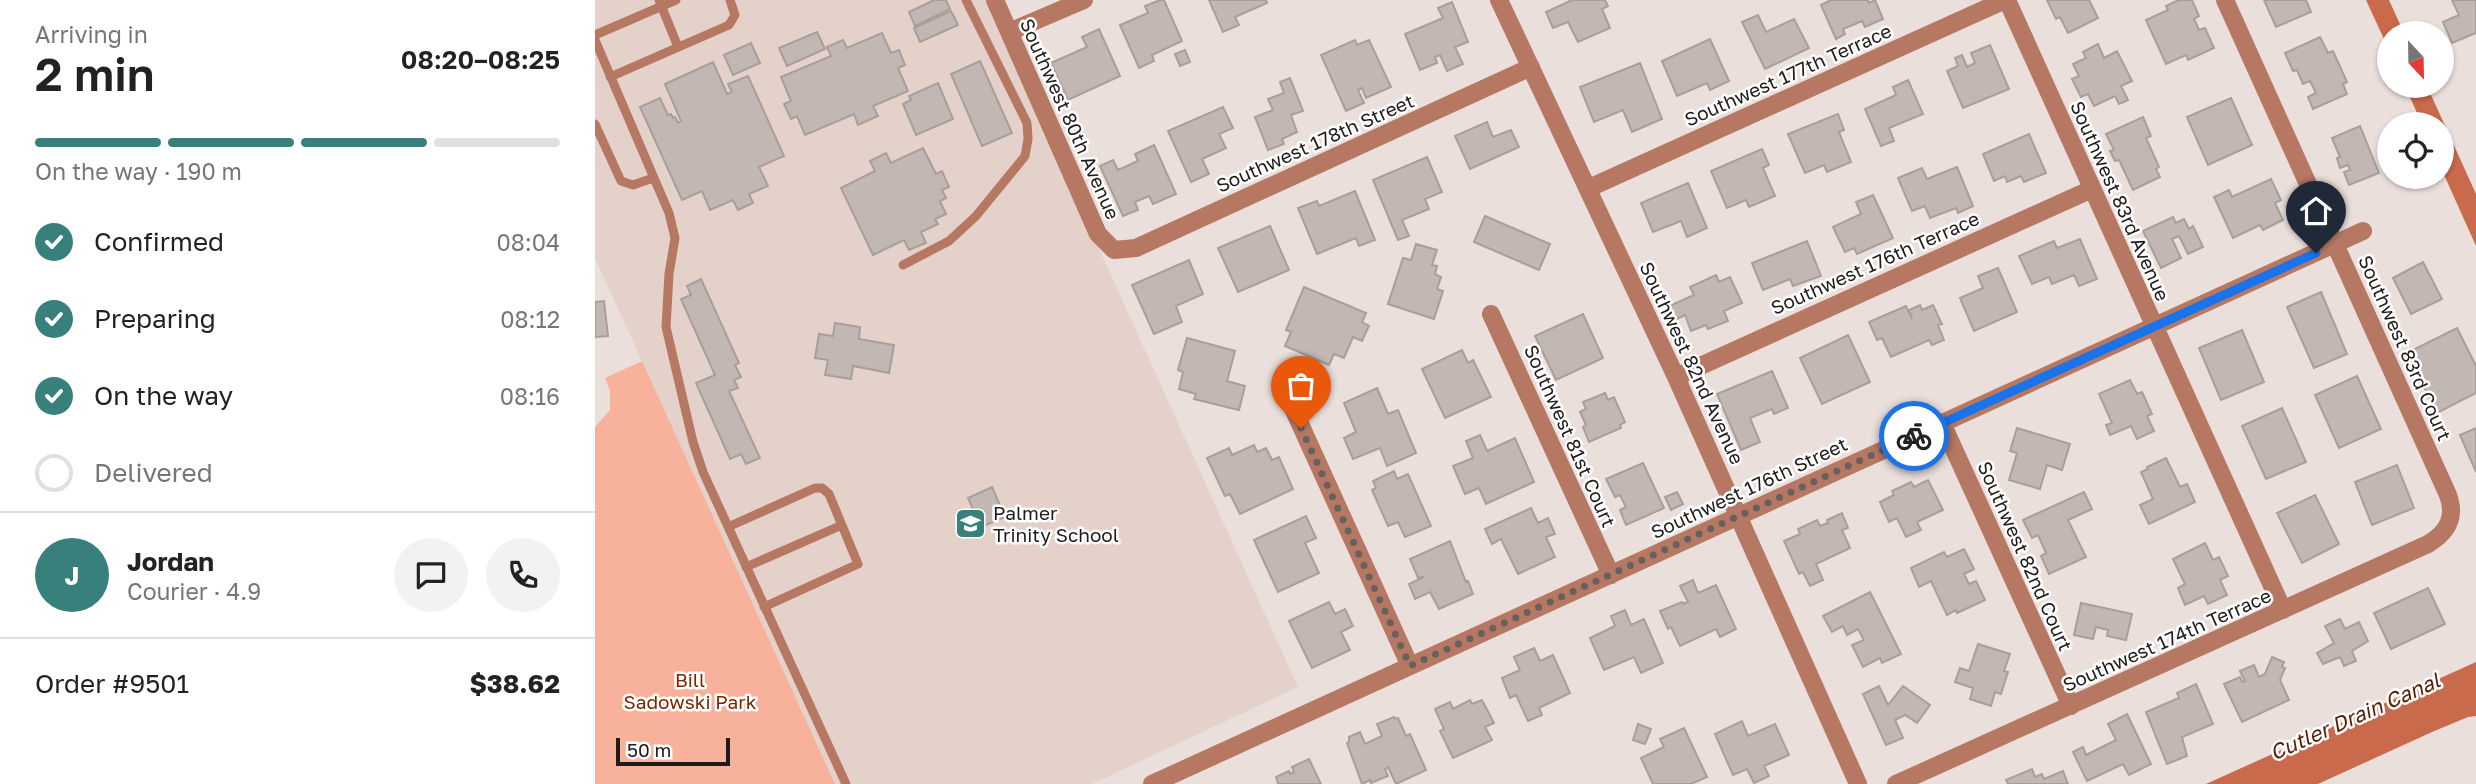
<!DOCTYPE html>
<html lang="en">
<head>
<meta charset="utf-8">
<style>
  :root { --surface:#fff; --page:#f2f2f2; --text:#222; --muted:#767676; --line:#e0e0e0; --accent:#38807b }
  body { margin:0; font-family:"Golos Text",sans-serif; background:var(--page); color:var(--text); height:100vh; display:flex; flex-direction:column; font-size:26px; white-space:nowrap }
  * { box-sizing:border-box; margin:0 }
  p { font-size:23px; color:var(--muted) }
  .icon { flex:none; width:38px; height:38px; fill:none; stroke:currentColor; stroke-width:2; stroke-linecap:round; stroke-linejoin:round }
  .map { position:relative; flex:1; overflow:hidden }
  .drawer { display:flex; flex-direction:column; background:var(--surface); width:595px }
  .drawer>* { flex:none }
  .needle { width:46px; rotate:158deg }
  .tools { position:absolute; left:1782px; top:21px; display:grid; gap:14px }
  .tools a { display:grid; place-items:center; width:77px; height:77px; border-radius:50%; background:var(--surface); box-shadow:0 2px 5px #0004; font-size:35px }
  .scale { position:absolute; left:21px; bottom:18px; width:114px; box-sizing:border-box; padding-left:7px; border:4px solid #1f1b1a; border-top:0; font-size:19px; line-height:24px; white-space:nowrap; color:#1f1b1a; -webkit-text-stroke:5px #fff; paint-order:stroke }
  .pin { position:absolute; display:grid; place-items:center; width:60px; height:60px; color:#fff; margin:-72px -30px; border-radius:50% 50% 50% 0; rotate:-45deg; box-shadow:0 0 7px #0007 }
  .pin .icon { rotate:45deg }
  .courier { position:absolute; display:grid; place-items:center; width:70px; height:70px; margin:-35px; border:5px solid #1a73e8; border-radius:50%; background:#fff; color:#222; box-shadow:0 2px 9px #0007 }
  .summary em { font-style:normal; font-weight:600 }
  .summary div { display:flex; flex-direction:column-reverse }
  .summary { display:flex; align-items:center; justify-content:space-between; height:119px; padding:0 35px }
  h1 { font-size:46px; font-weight:600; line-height:52px }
  .bar { display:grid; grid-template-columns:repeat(4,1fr); gap:10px 7px; align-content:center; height:84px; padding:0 35px }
  .bar i { height:9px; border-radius:5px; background:var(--line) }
  .bar .active { background:var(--accent) }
  .bar p { grid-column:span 4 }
  .line { display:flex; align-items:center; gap:18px; padding:0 35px; border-top:2px solid var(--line) }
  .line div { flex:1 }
  .round { display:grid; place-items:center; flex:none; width:74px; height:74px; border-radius:37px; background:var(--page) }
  ol { padding:0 35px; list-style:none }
  li { display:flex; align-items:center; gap:21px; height:77px }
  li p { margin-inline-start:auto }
  li .icon { padding:7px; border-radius:50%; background:var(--accent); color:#fff; stroke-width:4 }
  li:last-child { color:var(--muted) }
  li i { width:38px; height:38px; border:4px solid var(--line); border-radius:50% }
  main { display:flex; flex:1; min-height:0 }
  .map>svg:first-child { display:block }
</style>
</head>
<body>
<main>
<section class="drawer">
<div class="summary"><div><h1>2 min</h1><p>Arriving in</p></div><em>08:20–08:25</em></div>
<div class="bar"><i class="active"></i><i class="active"></i><i class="active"></i><i></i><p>On the way · 190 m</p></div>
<ol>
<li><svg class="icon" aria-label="check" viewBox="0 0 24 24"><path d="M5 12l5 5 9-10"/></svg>Confirmed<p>08:04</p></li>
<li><svg class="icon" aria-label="check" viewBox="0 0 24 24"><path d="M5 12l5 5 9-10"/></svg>Preparing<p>08:12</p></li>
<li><svg class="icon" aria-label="check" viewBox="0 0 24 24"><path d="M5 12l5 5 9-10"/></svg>On the way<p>08:16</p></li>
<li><i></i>Delivered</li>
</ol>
<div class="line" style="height:126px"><b class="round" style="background:var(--accent);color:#fff">J</b><div><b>Jordan</b><p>Courier · 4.9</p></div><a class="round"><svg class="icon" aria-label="chat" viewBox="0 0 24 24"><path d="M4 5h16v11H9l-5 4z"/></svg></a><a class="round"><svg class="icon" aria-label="phone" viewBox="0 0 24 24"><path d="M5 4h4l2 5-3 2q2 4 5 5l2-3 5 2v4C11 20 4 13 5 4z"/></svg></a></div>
<div class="line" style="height:91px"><div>Order #9501</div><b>$38.62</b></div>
</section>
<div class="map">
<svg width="1881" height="784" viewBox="0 0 1881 784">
  <rect width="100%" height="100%" fill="#eadfdb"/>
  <path fill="#e4d1ca" d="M0 0H391L703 687 497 784H240L0 258Z"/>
  <path fill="#f8b29b" d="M47 361 240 784H0V427L15 410V391L10 378Z"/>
  <path fill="#c86a4b" d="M1771 0H1794L1809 33H1794V50Z
    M1810 86H1832L1881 194V246L1846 168V124H1827Z
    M1881 662V716L1873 717 1837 732 1723 784H1611Z"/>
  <path fill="#c2b7b3" stroke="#a89e9a" stroke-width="2" d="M339 0H351L355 9 320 26 314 12Z
    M565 0H569L587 41 557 55 559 61 544 68 525 25 553 13 550 6Z
    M614 0H671L672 3 640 17 644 25 628 32Z
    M977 0H1010L1013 6 1007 9 1015 28 983 42 973 22 958 28 951 12Z
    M1236 0H1273L1274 3 1280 0 1288 19 1270 27 1267 21 1248 29 1250 34 1241 39 1226 5Z
    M1452 0H1494L1503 18 1473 33 1465 17 1461 19Z
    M1584 0H1597L1604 16 1599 19 1604 30 1610 28 1619 48 1593 60 1591 55 1571 64 1551 20 1573 10 1571 6Z
    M1669 0H1711L1716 12 1681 27Z
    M1857 0H1881V33L1857 43 1848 22 1864 15Z
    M857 2 873 42 860 47 868 64 852 71 845 55 840 57 842 63 825 70 810 34 848 18 843 8Z
    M356 11 363 25 325 42 319 28Z
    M1163 15 1171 32 1199 19 1214 48 1170 69 1147 22Z
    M504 29 525 76 473 100 456 63 492 47 487 37Z
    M222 32 230 49 192 66 184 48Z
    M287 33 296 53 304 50 310 65 303 68 313 91 278 106 283 116 263 125 259 114 210 135 202 116 196 119 189 104 196 101 186 77 236 56 232 47 248 40 252 48Z
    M1725 37 1733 53 1738 51 1752 82 1748 84 1752 94 1718 109 1713 97 1721 93 1715 81 1708 84 1702 70 1698 71 1690 53Z
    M1115 39 1134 81 1115 90 1112 83 1082 96 1067 61Z
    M760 40 762 45 774 40 796 87 771 98 767 88 763 90 769 103 751 111 726 55Z
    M156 43 165 63 138 75 129 55Z
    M1503 44 1509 58 1522 51 1537 81 1526 86 1533 100 1524 104 1520 96 1499 106 1493 94 1486 97 1477 79 1484 76 1478 64 1491 58 1488 52Z
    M1395 45 1414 89 1368 108 1352 71 1363 66 1360 58 1367 55 1372 67 1380 63 1376 53Z
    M590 50 595 62 585 66 580 54Z
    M385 61 417 133 387 146 356 74Z
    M118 62 132 94 137 92 133 84 153 76 189 156 164 167 173 186 154 194 158 203 143 210 138 200 115 210 107 191 87 200 45 107 65 98 73 115 76 114 78 118 80 117 83 123 86 121 70 84Z
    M1045 63 1067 119 1037 132 1028 110 999 122 985 87Z
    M695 78 708 111 696 115 702 132 687 139 689 144 673 150 660 117 678 110 673 99 689 93 685 82Z
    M1313 80 1328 114 1294 128 1299 141 1286 146 1270 109 1301 95 1298 87Z
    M343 83 358 119 321 135 308 104 316 100 314 96Z
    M1636 98 1657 145 1613 165 1592 117Z
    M628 107 638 128 624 134 631 148 607 159 614 174 596 182 573 131Z
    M1243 114 1249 130 1244 132 1256 162 1232 172 1229 165 1210 173 1193 134Z
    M1548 117 1556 136 1551 138 1564 167 1561 169 1565 177 1538 190 1524 160 1520 161 1515 151 1519 150 1511 134Z
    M892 122 898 137 916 130 924 147 875 169 860 136Z
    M1765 126 1784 173 1754 185 1749 172 1755 170 1753 165 1745 168 1742 158 1745 157 1737 138Z
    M1434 134 1451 173 1429 182 1426 176 1412 182 1410 176 1399 181 1388 154Z
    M559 145 581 194 558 204 554 196 540 202 543 210 528 216 505 166 518 160 523 170 543 161 540 154Z
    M328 148 341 174 347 171 354 187 347 190 351 198 345 201 351 214 340 219 343 224 326 232 331 243 314 250 309 240 278 255 246 188 280 171 275 161 291 153 296 163Z
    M1167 149 1174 165 1168 168 1180 196 1154 207 1151 200 1132 208 1116 171Z
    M832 157 847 192 830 199 834 209 807 220 814 236 803 240 778 180Z
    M1362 167 1378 206 1363 213 1361 208 1335 218 1330 206 1317 211 1303 178 1327 168 1332 179Z
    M1676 179 1686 200 1680 203 1688 220 1668 230 1665 225 1638 238 1619 197 1634 190 1637 197Z
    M1093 183 1112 228 1092 237 1086 221 1058 232 1046 203Z
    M760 191 780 240 764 246 761 238 722 254 703 208 722 201 724 206Z
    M1278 195 1298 238 1262 254 1259 248 1250 252 1238 227 1266 214 1261 202Z
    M890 216 955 244 944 270 879 242Z
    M1578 217 1581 223 1589 219 1594 229 1598 226 1608 247 1593 254 1584 236 1577 239 1586 258 1566 268 1548 231Z
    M675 226 694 270 643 292 623 248Z
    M1485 239 1502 279 1484 286 1479 275 1457 284 1454 277 1437 284 1424 256 1459 241 1462 248Z
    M1212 241 1226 276 1198 286 1195 279 1168 290 1157 263Z
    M821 244 842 250 837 265 842 266 840 274 846 277 842 289 848 291 839 319 793 304 808 258 816 260Z
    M594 260 608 294 581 306 587 322 559 334 537 285Z
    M1828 262 1847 299 1816 314 1798 278Z
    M1403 268 1422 312 1379 331 1365 298 1388 288 1383 276Z
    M1121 275 1124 282 1135 277 1147 303 1129 311 1133 321 1113 329 1111 325 1096 331 1090 315 1076 322 1070 308 1099 295 1095 287Z
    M106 279 144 363 140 365 146 377 139 380 143 388 134 391 165 458 151 464 146 454 135 459 101 383 120 375 86 299 96 295 92 286Z
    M709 287 771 313 767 322 774 326 767 341 758 337 749 358 739 354 734 365 690 346 696 332 691 330Z
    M1726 292 1752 354 1719 368 1692 307Z
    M9 301 13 336 0 337V302Z
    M1325 305 1327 310 1338 305 1347 324 1343 325 1349 340 1337 345 1334 340 1296 357 1287 338 1282 340 1274 322 1311 306 1317 319 1314 310Z
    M988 314 1008 358 961 380 940 336Z
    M240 323 265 327 264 339 299 345 294 373 258 366 256 379 230 375 233 360 220 358 224 334 238 336Z
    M1862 328 1881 366V393L1842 413 1812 353Z
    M1647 330 1669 382 1626 400 1604 348Z
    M1253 335 1275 382 1227 404 1205 358Z
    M592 338 640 351 632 381 650 386 644 410 599 399 601 394 584 389 588 372 583 370Z
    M867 350 873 363 878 360 896 397 850 418 827 369Z
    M1177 371 1193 408 1179 414 1177 409 1155 418 1165 442 1146 450 1122 394Z
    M1762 376 1786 429 1744 448 1720 395Z
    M1535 380 1542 394 1547 392 1557 414 1552 416 1559 431 1542 439 1536 426 1515 435 1511 425 1517 423 1504 394Z
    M782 388 793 414 803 410 821 453 792 466 785 448 758 459 749 438 761 432 749 403Z
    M1010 393 1013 400 1019 397 1030 422 1025 425 1026 428 994 442 988 427 991 425 985 412 991 409 988 402Z
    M1687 408 1711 462 1671 479 1647 426Z
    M1422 428 1475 444 1467 470 1452 465 1445 489 1414 480 1422 453 1415 451Z
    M1881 428V472L1865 435Z
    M885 435 892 451 920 438 939 482 891 504 884 488 870 494 858 466 878 458 871 441Z
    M659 445 662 452 671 448 677 460 684 457 698 489 645 514 635 494 630 496 612 458 634 448 637 455Z
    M1571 458 1585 487 1592 484 1600 502 1554 524 1545 505 1558 499 1546 472 1553 469 1552 467Z
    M1048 463 1069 508 1031 525 1025 510 1031 507 1025 495 1020 497 1011 479Z
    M1802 465 1819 508 1777 525 1760 482Z
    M799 471 802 479 813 474 836 526 810 537 803 522 793 526 777 490 781 488 778 481Z
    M1333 480 1348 510 1322 522 1326 530 1311 537 1302 518 1294 522 1285 502 1299 495 1297 491 1316 482 1319 487Z
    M397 487 410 517 386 527 373 498Z
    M1082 492 1088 504 1076 510 1070 497Z
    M1489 492 1497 509 1473 520 1491 557 1454 574 1446 556 1451 553 1443 535 1437 538 1428 520Z
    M1720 495 1744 544 1707 563 1682 513Z
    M936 508 943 523 953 518 960 534 951 537 960 557 923 574 906 539 897 544 890 529Z
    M1247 513 1253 528 1247 530 1255 548 1221 564 1228 580 1215 586 1208 572 1204 574 1189 541 1205 534 1203 529 1222 520 1225 526 1233 523 1232 520Z
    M711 516 721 538 710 543 724 573 683 592 659 540Z
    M855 541 871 582 873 581 878 594 844 609 835 592 820 599 814 584 829 577 823 578 815 559Z
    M1610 543 1618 560 1624 557 1633 576 1625 580 1632 595 1613 604 1609 596 1590 605 1583 588 1590 584 1578 559Z
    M1369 549 1379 569 1369 574 1374 584 1381 581 1390 600 1362 613 1361 610 1352 615 1336 581 1324 587 1316 568 1349 552 1352 557Z
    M1098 580 1103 593 1121 585 1141 629 1125 637 1121 629 1085 646 1076 627 1073 629 1065 611 1087 602 1088 604 1093 602 1085 586Z
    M1833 588 1850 624 1796 649 1779 613Z
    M1275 592 1306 654 1287 663 1285 658 1268 667 1257 645 1269 640 1263 629 1252 635 1248 626 1237 632 1228 616Z
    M734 602 740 614 750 609 758 626 746 632 755 650 717 668 694 621Z
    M1486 603 1537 614 1531 640 1512 636 1513 630 1501 627 1498 639 1479 635Z
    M1030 610 1036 625 1049 619 1068 663 1046 673 1039 657 1009 670 995 638 1020 626 1016 616Z
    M1745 619 1750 629 1764 622 1773 641 1757 651 1761 661 1749 666 1745 657 1728 664 1722 653 1739 643 1730 626Z
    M1383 644 1415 654 1409 671 1413 672 1406 694 1400 692 1396 706 1375 699 1378 688 1360 682 1365 668 1374 671Z
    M939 648 945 661 958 655 975 693 944 708 947 715 933 721 921 695 915 698 907 678 925 670 919 657Z
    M1677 657 1689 662 1687 667 1690 668 1685 680 1694 700 1647 722 1629 684 1645 677 1647 682 1650 681 1645 671 1659 665 1664 677 1670 674Z
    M1601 684 1618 724 1587 737 1592 756 1572 764 1551 712 1584 698 1582 693Z
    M1284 686 1293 705 1308 686 1335 705 1322 723 1310 715 1300 720 1308 738 1291 745 1268 694Z
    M875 700 877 704 887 700 899 723 890 727 897 740 858 758 845 731 849 729 840 709 855 702 858 709Z
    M1532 714 1556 764 1534 775 1528 764 1492 781 1478 752 1488 747 1491 755 1521 740 1513 724Z
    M799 717 800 719 803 718 811 736 815 734 831 770 801 784 793 767 790 769 793 776 776 783 775 780 767 784 752 743 754 742V737L765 732 770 744 787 736 782 724Z
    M1147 721 1153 736 1180 724 1194 755 1169 766 1174 776 1159 783 1152 769 1138 775 1120 734Z
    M1043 724 1056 729 1050 744 1038 740Z
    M1089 728 1112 777 1096 784H1058L1046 758 1069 747 1065 739Z
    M714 759 726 784H683L681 777 694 771 695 774 699 772 697 767Z
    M1437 769 1440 777 1447 774 1449 779 1468 771 1473 784H1413L1411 780Z"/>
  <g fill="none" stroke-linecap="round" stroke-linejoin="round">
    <path stroke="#b67863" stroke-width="9" d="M64 0 83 47
      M0 35 81 0
      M0 40 74 213 80 238 74 274 71 327 98 442 108 472 251 784
      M15 77 134 25 140 15 135 0
      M0 124 26 181 38 185 58 178
      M308 265 354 241 381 216 430 156 433 139 432 123 371 0
      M133 527 220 488H227L234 494 263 564 169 607
      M151 567 247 525"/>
    <path stroke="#b67863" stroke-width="18" d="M400 0 503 234 519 250 541 248 936 67
      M904 0 1081 377 1263 784
      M1412 0 1688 610
      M414 32 489 0
      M994 188 1410 0
      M896 314 1016 575
      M1081 377 1497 189
      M696 404 815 666
      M1347 423 1476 706
      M557 784 1768 231
      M1301 784 1833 544C1853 532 1861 517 1853 495L1630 0"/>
  </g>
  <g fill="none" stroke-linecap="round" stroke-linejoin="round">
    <path stroke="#66605e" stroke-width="7" stroke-dasharray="0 12.6" d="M706 428 815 666 1319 436"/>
    <path stroke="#1a73e8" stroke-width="9" d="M1319 436 1721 253"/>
  </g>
  <defs>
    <symbol id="school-square" viewBox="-11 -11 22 22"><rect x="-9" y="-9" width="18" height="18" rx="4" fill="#38807b" stroke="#fff"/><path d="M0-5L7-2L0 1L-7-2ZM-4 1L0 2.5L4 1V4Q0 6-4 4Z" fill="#fff"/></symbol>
  </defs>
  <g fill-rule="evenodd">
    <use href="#school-square" x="358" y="506" width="35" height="35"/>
  </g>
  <g text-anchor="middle" stroke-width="5" stroke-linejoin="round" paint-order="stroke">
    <g font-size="19" fill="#1f1b1a" stroke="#fff">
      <text transform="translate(1193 75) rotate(-24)" y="7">Southwest 177th Terrace</text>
      <text transform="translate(475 119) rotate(66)" y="7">Southwest 80th Avenue</text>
      <text transform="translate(720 143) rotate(-24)" y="7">Southwest 178th Street</text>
      <text transform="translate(1525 201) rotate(66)" y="7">Southwest 83rd Avenue</text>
      <text transform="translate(1280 263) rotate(-24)" y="7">Southwest 176th Terrace</text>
      <text transform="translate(1810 348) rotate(66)" y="7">Southwest 83rd Court</text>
      <text transform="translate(1097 363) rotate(65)" y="7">Southwest 82nd Avenue</text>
      <text transform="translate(975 436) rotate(66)" y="7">Southwest 81st Court</text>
      <text transform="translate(1154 488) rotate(-25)" y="7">Southwest 176th Street</text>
      <text transform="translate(1430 556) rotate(66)" y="7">Southwest 82nd Court</text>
      <text transform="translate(1572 640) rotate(-24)" y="7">Southwest 174th Terrace</text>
    </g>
    <g font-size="19" fill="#1f1b1a" stroke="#fff" text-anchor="start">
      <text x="398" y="520">Palmer<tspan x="398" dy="22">Trinity School</tspan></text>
    </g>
    <g font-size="19" fill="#7b2500" stroke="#fff">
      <text x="95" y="687">Bill<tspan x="95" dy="22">Sadowski Park</tspan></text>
    </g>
    <g font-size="21" font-style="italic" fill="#591d06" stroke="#fff">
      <text transform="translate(1760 717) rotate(-24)" y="7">Cutler Drain Canal</text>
    </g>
  </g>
</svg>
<div class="tools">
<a><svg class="needle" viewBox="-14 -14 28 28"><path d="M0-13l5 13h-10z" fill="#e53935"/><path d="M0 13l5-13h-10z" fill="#767676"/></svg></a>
<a><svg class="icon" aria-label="locate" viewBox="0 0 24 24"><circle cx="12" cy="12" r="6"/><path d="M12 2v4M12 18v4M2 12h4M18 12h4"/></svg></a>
</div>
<div class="scale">50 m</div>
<div class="pin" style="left:706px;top:428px;background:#ea580c"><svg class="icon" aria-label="bag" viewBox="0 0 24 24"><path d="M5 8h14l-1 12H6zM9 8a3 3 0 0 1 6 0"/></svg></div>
<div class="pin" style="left:1721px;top:253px;background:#1f2937"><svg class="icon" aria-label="home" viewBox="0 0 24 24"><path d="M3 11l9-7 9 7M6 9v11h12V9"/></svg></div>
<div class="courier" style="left:1319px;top:436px"><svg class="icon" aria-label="bike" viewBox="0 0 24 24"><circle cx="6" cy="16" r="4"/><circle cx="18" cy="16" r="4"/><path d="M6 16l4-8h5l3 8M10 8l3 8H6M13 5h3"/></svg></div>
</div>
</main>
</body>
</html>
